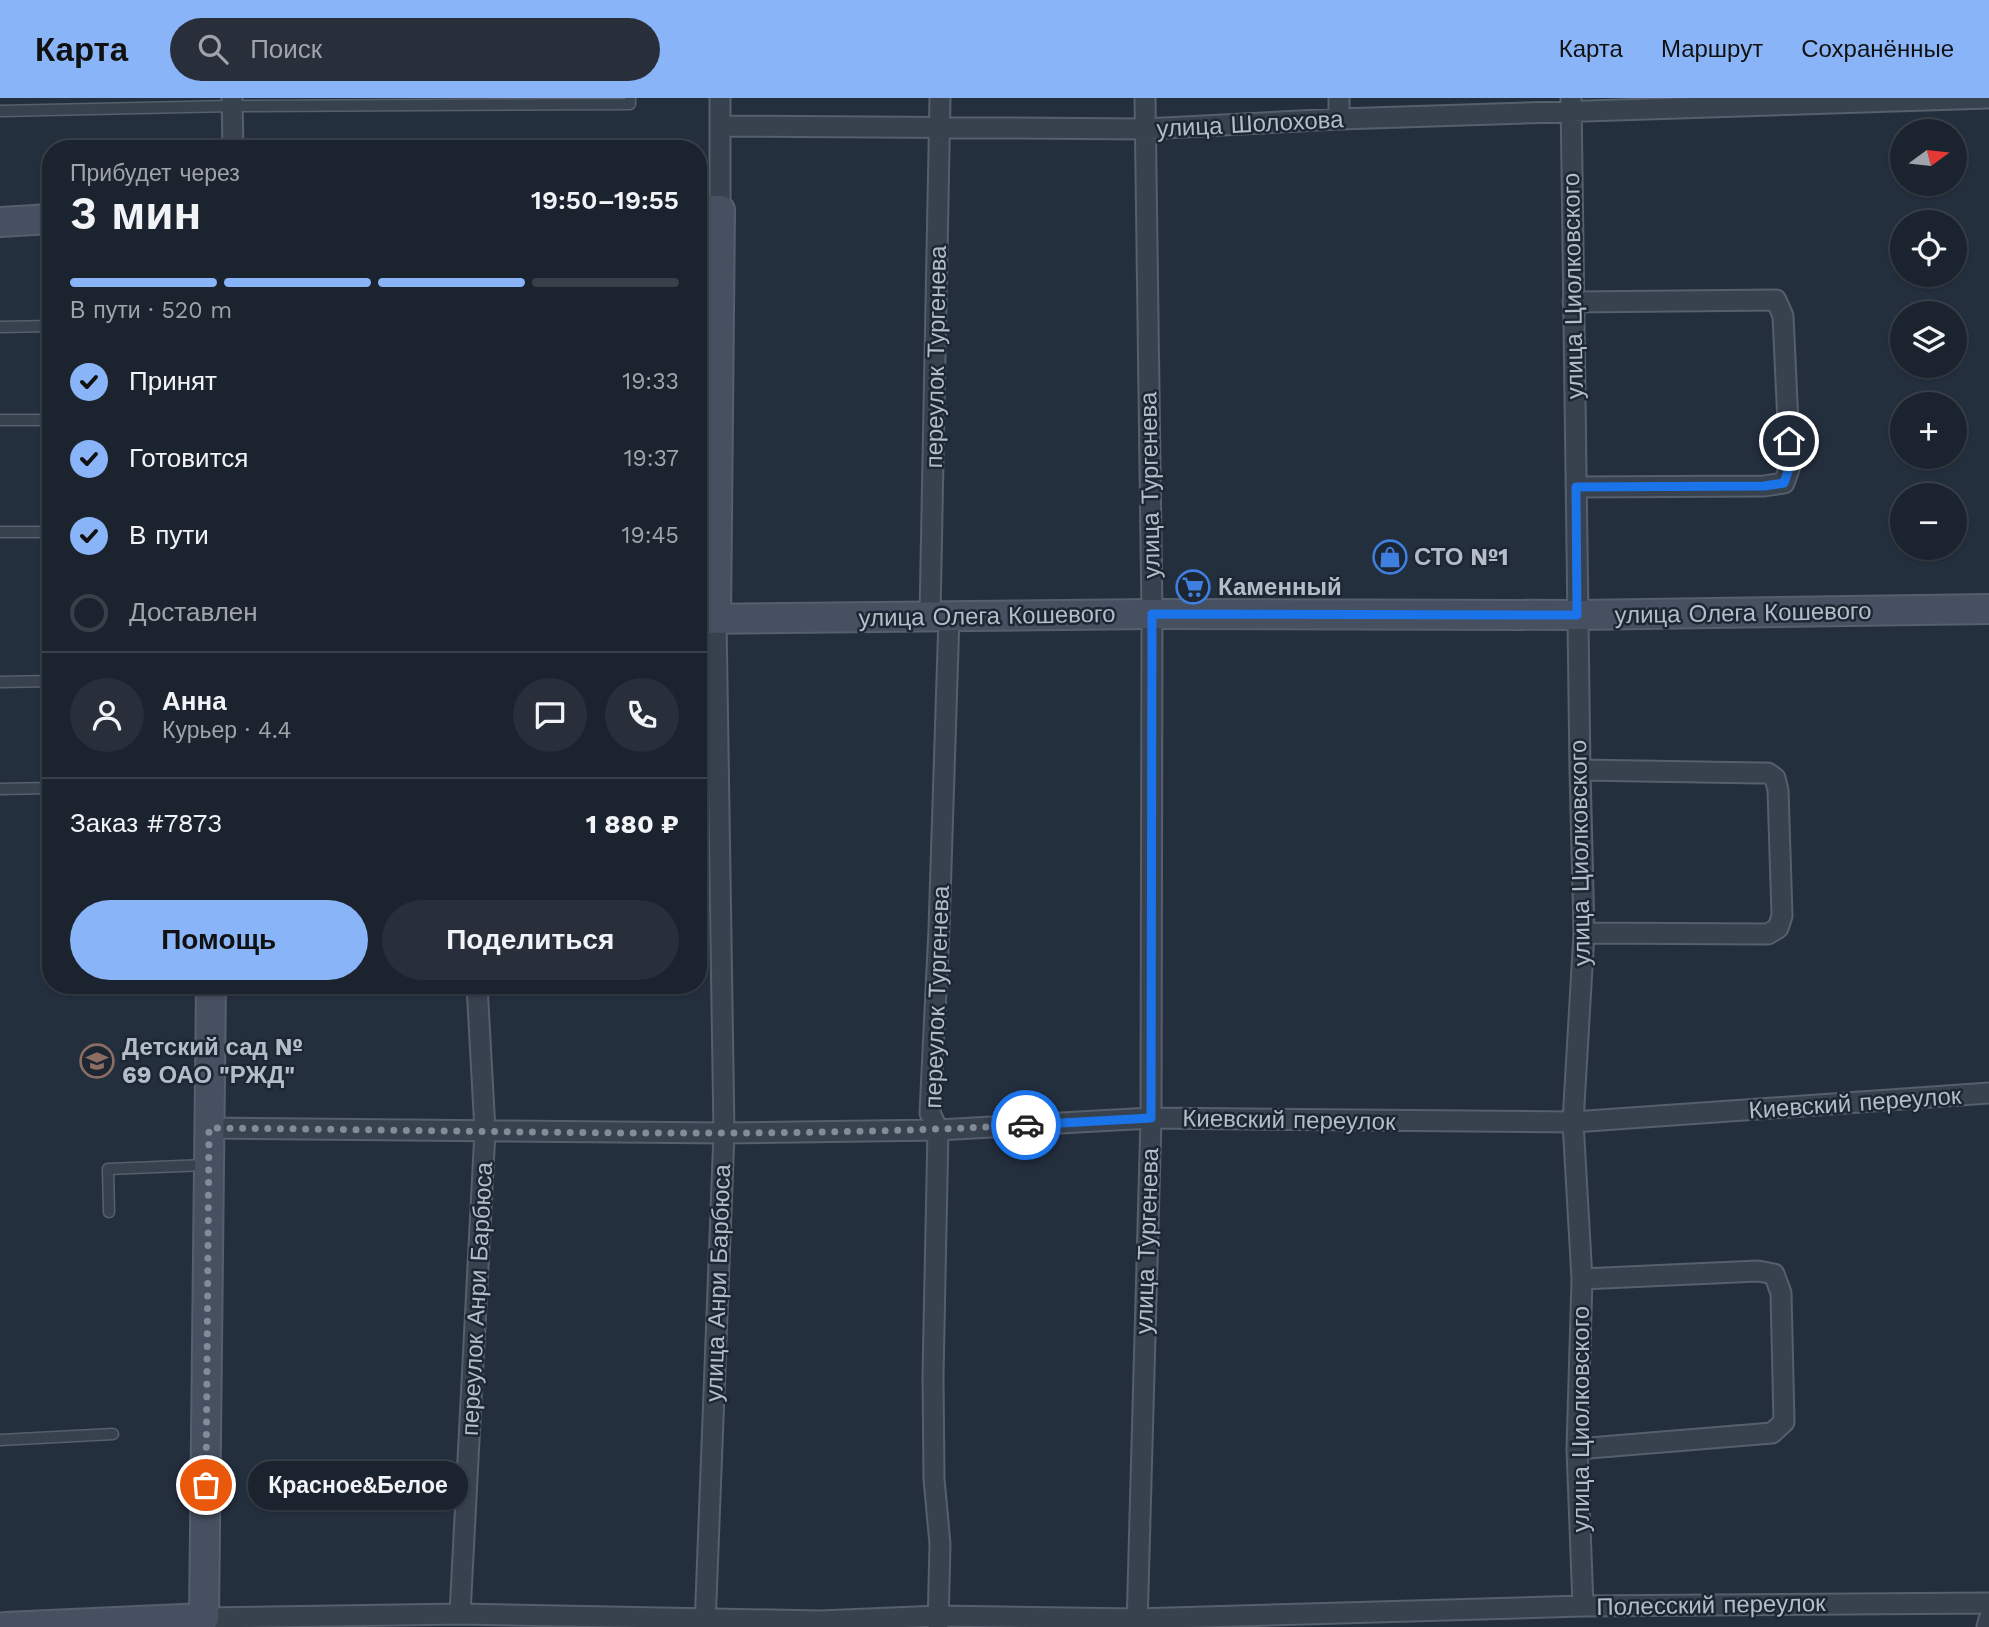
<!DOCTYPE html>
<html lang="ru">
<head>
<meta charset="utf-8">
<style>
  :root { --surface:#1b232e; --page:#282f3a; --text:#f1f3f6; --muted:#a0a4aa; --line:#39404a; --accent:#8ab4f8 }
  body { margin:0; font-family:"Work Sans",sans-serif; background:var(--page); color:var(--text); height:100vh; display:flex; flex-direction:column; font-size:26px; white-space:nowrap }
  * { box-sizing:border-box; margin:0 }
  p { font-size:23px; color:var(--muted) }
  .icon { flex:none; width:38px; height:38px; fill:none; stroke:currentColor; stroke-width:2; stroke-linecap:round; stroke-linejoin:round }
  .map { position:relative; flex:1; overflow:hidden }
  .panel { position:absolute; left:42px; top:42px; width:665px; height:854px; display:flex; flex-direction:column; background:var(--surface); border-radius:28px; box-shadow:0 2px 5px #0004,0 0 0 2px var(--line) }
  .panel>* { flex:none }
  .needle { width:46px; rotate:75deg }
  .tools { position:absolute; left:1890px; top:21px; display:grid; gap:14px }
  .tools a { display:grid; place-items:center; width:77px; height:77px; border-radius:50%; background:var(--surface); box-shadow:0 2px 5px #0004,0 0 0 2px var(--line); font-size:35px }
  .pin { position:absolute; display:grid; place-items:center; width:60px; height:60px; color:#fff; margin:-30px; border:4px solid #fff; border-radius:50%; box-shadow:0 2px 7px #0007 }
  .courier { position:absolute; display:grid; place-items:center; width:70px; height:70px; margin:-35px; border:5px solid #1a73e8; border-radius:50%; background:#fff; color:#222; box-shadow:0 2px 9px #0007 }
  .bubble { position:absolute; height:49px; border-radius:24px; background:var(--surface); box-shadow:0 2px 5px #0004,0 0 0 2px var(--line); font-size:23px; font-weight:600; line-height:49px; text-align:center }
  .headline em { font-style:normal; font-weight:600 }
  .headline div { display:flex; flex-direction:column-reverse }
  .headline { display:flex; align-items:center; justify-content:space-between; height:119px; padding:0 28px }
  h1 { font-size:46px; font-weight:600; line-height:52px }
  .bar { display:grid; grid-template-columns:repeat(4,1fr); gap:10px 7px; align-content:center; height:84px; padding:0 28px }
  .bar i { height:9px; border-radius:5px; background:var(--line) }
  .bar .selected { background:var(--accent) }
  .bar p { grid-column:span 4 }
  .line { display:flex; align-items:center; gap:18px; padding:0 28px; border-top:2px solid var(--line) }
  .line div { flex:1 }
  .round { display:grid; place-items:center; flex:none; width:74px; height:74px; border-radius:37px; background:var(--page) }
  ol { padding:0 28px; list-style:none }
  li { display:flex; align-items:center; gap:21px; height:77px }
  li p { margin-inline-start:auto }
  li .icon { padding:7px; border-radius:50%; background:var(--accent); color:#111; stroke-width:4 }
  li:last-child { color:var(--muted) }
  li i { width:38px; height:38px; border:4px solid var(--line); border-radius:50% }
  .primary-button { display:flex; gap:14px; margin-top:auto; padding:14px 28px }
  .primary-button a { flex:1; height:80px; border-radius:42px; background:var(--accent); color:#111; font-size:28px; font-weight:600; line-height:80px; text-align:center }
  .primary-button a+a { background:var(--page); color:var(--text) }
  header { display:flex; align-items:center; gap:42px; box-sizing:border-box; height:98px; padding:0 35px; background:var(--accent); color:#111 }
  header strong { font-size:33px }
  nav { display:flex; gap:38px; margin-inline-start:auto; font-size:24px }
  .search { width:490px; height:63px; background:var(--page); display:flex; align-items:center; gap:18px; box-sizing:border-box; padding:0 24px; border-radius:38px; color:var(--muted); font-size:26px }
  .map>svg:first-child { display:block }
</style>
</head>
<body>
<header>
<strong>Карта</strong>
<div class="search"><svg class="icon" aria-label="search" viewBox="0 0 24 24"><circle cx="10" cy="10" r="6"/><path d="M15 15l6 6"/></svg>Поиск</div>
<nav><a>Карта</a><a>Маршрут</a><a>Сохранённые</a></nav>
</header>
<div class="map">
<svg width="1989" height="1529" viewBox="0 0 1989 1529">
  <rect width="100%" height="100%" fill="#242f3e"/>
  <g fill="none" stroke-linecap="round" stroke-linejoin="round">
    <defs>
      <path id="lane" d="M0 13 232 8 630 6V0
        M0 229 51 228
        M0 322H51
        M0 434H51
        M0 584 51 583
        M0 691 51 690
        M109 1114 108 1071 206 1067
        M0 1342 113 1336"/>
      <path id="street" d="M232 0 233 51
        M1339 0V21
        M1571 0 1580 672 1584 835 1573 1024 1582 1181 1577 1351 1583 1508
        M721 28 1145 31 1339 21 1989 0
        M720 112V0
        M1573 204 1776 202 1783 218 1790 368 1784 385 1764 388 1576 389
        M930 518 940 0
        M1580 672 1760 675H1768L1775 680 1778 692 1782 818 1778 830 1768 836 1584 835
        M209 1030 724 1035 938 1032 1151 1020 1573 1024 1989 995
        M1577 1351 1772 1335 1784 1324 1781 1195 1774 1176 1758 1173 1582 1181
        M460 1516 485 1033 477 887
        M204 1520 460 1516 820 1523 939 1518 1136 1521 1583 1508 1989 1505
        M705 1529 724 1035 716 521
        M938 1529 940 1446 934 1381 933 1278 938 1032 930 1015 939 831 949 519
        M1137 1529 1151 1020 1152 516 1145 0
        M1987 1529 1989 1521"/>
      <path id="secondary" d="M698 112H720L716 521
        M0 124 51 121
        M698 521 1152 516 1578 517 1989 511
        M5 1529 204 1520 211 887"/>
    </defs>
    <use href="#lane" stroke="#565f6c" stroke-width="13"/>
    <use href="#street" stroke="#565f6c" stroke-width="23"/>
    <use href="#secondary" stroke="#565f6c" stroke-width="32"/>
    <use href="#lane" stroke="#38414e" stroke-width="10"/>
    <use href="#street" stroke="#38414e" stroke-width="19"/>
    <use href="#secondary" stroke="#465061" stroke-width="28"/>
  </g>
  <g fill="none" stroke-linecap="round" stroke-linejoin="round">
    <path stroke="#828b98" stroke-width="7" stroke-dasharray="0 12.6" d="M206 1387 209 1030C482 1032 754 1042 1026 1027"/>
    <path stroke="#1a73e8" stroke-width="9" d="M1026 1027 1151 1020 1152 516 1577 517 1576 389 1764 388 1784 385 1790 368 1789 343"/>
  </g>
  <defs>
    <symbol id="shop-ring" viewBox="-11 -11 22 22"><circle r="9.5" fill="#1d2633" stroke="#3f7fe0" stroke-width="1.5"/><path d="M-5-2.5h2.3a2.7 3.5 0 0 1 5.4 0H5L5.5 6h-11ZM-1.5-2.5h3a1.5 2.3 0 0 0-3 0Z" fill="#3f7fe0"/></symbol>
    <symbol id="supermarket-ring" viewBox="-11 -11 22 22"><circle r="9.5" fill="#1d2633" stroke="#3f7fe0" stroke-width="1.5"/><path d="M-6-5.5h2.5l.6 2H6L4.5 2H-2.5L-4.4-4H-6ZM-1.5 3.2a1.3 1.3 0 1 0 .1 0ZM3 3.2a1.3 1.3 0 1 0 .1 0Z" fill="#3f7fe0"/></symbol>
    <symbol id="school-ring" viewBox="-11 -11 22 22"><circle r="9.5" fill="#1d2633" stroke="#8d6e63" stroke-width="1.5"/><path d="M0-5L7-2L0 1L-7-2ZM-4 1L0 2.5L4 1V4Q0 6-4 4Z" fill="#8d6e63"/></symbol>
  </defs>
  <g fill-rule="evenodd">
    <use href="#shop-ring" x="1371" y="440" width="38" height="38"/>
    <use href="#supermarket-ring" x="1174" y="470" width="38" height="38"/>
    <use href="#school-ring" x="78" y="944" width="38" height="38"/>
  </g>
  <g text-anchor="middle" stroke-width="5" stroke-linejoin="round" paint-order="stroke">
    <g font-size="24" fill="#b4bcc9" stroke="#1d2633">
      <text transform="translate(1250 26) rotate(-3)" y="8">улица Шолохова</text>
      <text transform="translate(1573 188) rotate(-91)" y="8">улица Циолковского</text>
      <text transform="translate(936 259) rotate(-89)" y="8">переулок Тургенева</text>
      <text transform="translate(1150 387) rotate(-91)" y="8">улица Тургенева</text>
      <text transform="translate(1743 515) rotate(-1)" y="8">улица Олега Кошевого</text>
      <text transform="translate(987 518) rotate(-1)" y="8">улица Олега Кошевого</text>
      <text transform="translate(1580 755) rotate(-91)" y="8">улица Циолковского</text>
      <text transform="translate(937 899) rotate(-88)" y="8">переулок Тургенева</text>
      <text transform="translate(1855 1005) rotate(-4)" y="8">Киевский переулок</text>
      <text transform="translate(1289 1022) rotate(1)" y="8">Киевский переулок</text>
      <text transform="translate(1147 1143) rotate(-88)" y="8">улица Тургенева</text>
      <text transform="translate(718 1185) rotate(-88)" y="8">улица Анри Барбюса</text>
      <text transform="translate(477 1201) rotate(-87)" y="8">переулок Анри Барбюса</text>
      <text transform="translate(1581 1321) rotate(-90)" y="8">улица Циолковского</text>
      <text transform="translate(1711 1507) rotate(-1)" y="8">Полесский переулок</text>
    </g>
    <g font-size="24" font-weight="bold" fill="#b4bcc9" stroke="#1d2633" text-anchor="start">
      <text x="1414" y="467">СТО №1</text>
      <text x="1218" y="497">Каменный</text>
      <text x="122" y="957">Детский сад №<tspan x="122" dy="28">69 ОАО "РЖД"</tspan></text>
    </g>
  </g>
</svg>
<div class="tools">
<a><svg class="needle" viewBox="-14 -14 28 28"><path d="M0-13l5 13h-10z" fill="#e53935"/><path d="M0 13l5-13h-10z" fill="#a0a4aa"/></svg></a>
<a><svg class="icon" aria-label="locate" viewBox="0 0 24 24"><circle cx="12" cy="12" r="6"/><path d="M12 2v4M12 18v4M2 12h4M18 12h4"/></svg></a>
<a><svg class="icon" aria-label="layers" viewBox="0 0 24 24"><path d="M12 4l9 5-9 5-9-5zM3 14l9 5 9-5"/></svg></a>
<a>+</a>
<a>−</a>
</div>
<div class="pin" style="left:206px;top:1387px;background:#ea580c"><svg class="icon" aria-label="bag" viewBox="0 0 24 24"><path d="M5 8h14l-1 12H6zM9 8a3 3 0 0 1 6 0"/></svg></div>
<div class="pin" style="left:1789px;top:343px;background:#1f2937"><svg class="icon" aria-label="home" viewBox="0 0 24 24"><path d="M3 11l9-7 9 7M6 9v11h12V9"/></svg></div>
<div class="courier" style="left:1026px;top:1027px"><svg class="icon" aria-label="car" viewBox="0 0 24 24"><path d="M5 17H2v-5l4-1 3-4h7l3 4 3 1v5h-3M9 17h6M6 11h13"/><circle cx="7" cy="17" r="2"/><circle cx="17" cy="17" r="2"/></svg></div>
<div class="bubble" style="left:248px;top:1363px;width:220px">Красное&amp;Белое</div>
<section class="panel">
<div class="headline"><div><h1>3 мин</h1><p>Прибудет через</p></div><em>19:50–19:55</em></div>
<div class="bar"><i class="selected"></i><i class="selected"></i><i class="selected"></i><i></i><p>В пути · 520 m</p></div>
<ol>
<li><svg class="icon" aria-label="check" viewBox="0 0 24 24"><path d="M5 12l5 5 9-10"/></svg>Принят<p>19:33</p></li>
<li><svg class="icon" aria-label="check" viewBox="0 0 24 24"><path d="M5 12l5 5 9-10"/></svg>Готовится<p>19:37</p></li>
<li><svg class="icon" aria-label="check" viewBox="0 0 24 24"><path d="M5 12l5 5 9-10"/></svg>В пути<p>19:45</p></li>
<li><i></i>Доставлен</li>
</ol>
<div class="line" style="height:126px"><a class="round"><svg class="icon" aria-label="person" viewBox="0 0 24 24"><circle cx="12" cy="8" r="4"/><path d="M4 21q1-7 8-7t8 7"/></svg></a><div><b>Анна</b><p>Курьер · 4.4</p></div><a class="round"><svg class="icon" aria-label="chat" viewBox="0 0 24 24"><path d="M4 5h16v11H9l-5 4z"/></svg></a><a class="round"><svg class="icon" aria-label="phone" viewBox="0 0 24 24"><path d="M5 4h4l2 5-3 2q2 4 5 5l2-3 5 2v4C11 20 4 13 5 4z"/></svg></a></div>
<div class="line" style="height:91px"><div>Заказ #7873</div><b>1 880 ₽</b></div>
<div class="primary-button"><a>Помощь</a><a>Поделиться</a></div>
</section>
</div>
</body>
</html>
